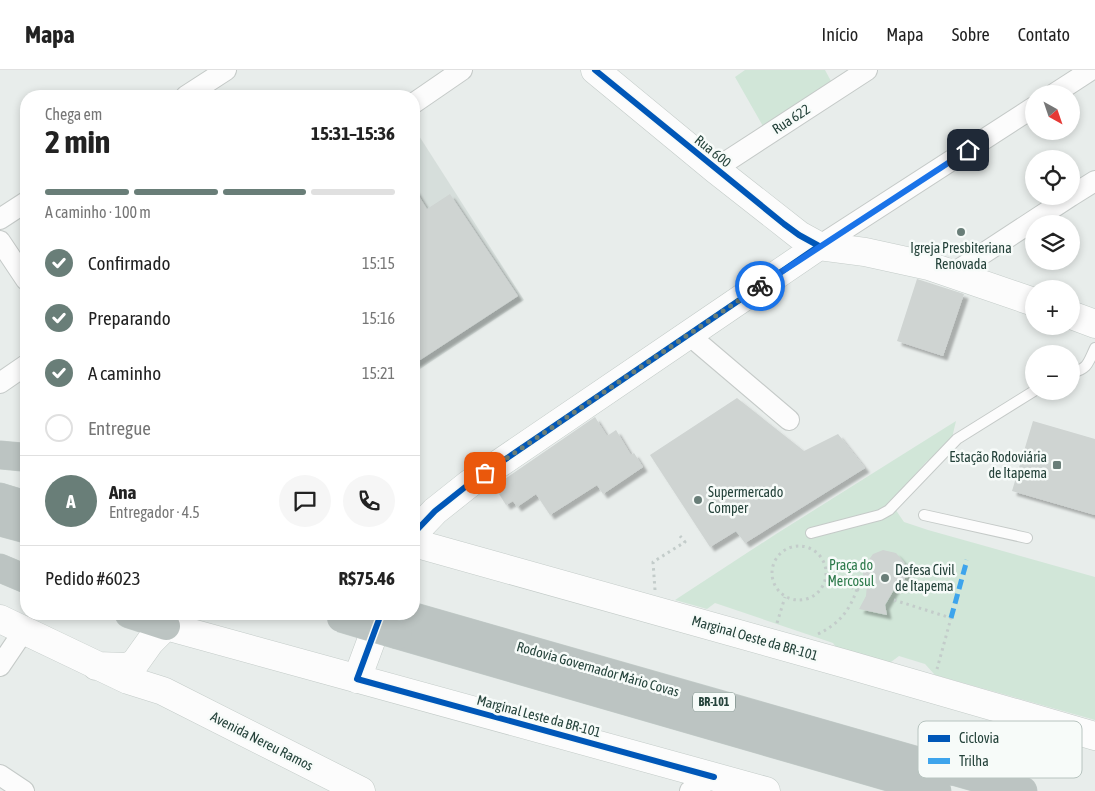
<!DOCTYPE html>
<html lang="pt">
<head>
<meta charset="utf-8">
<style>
  :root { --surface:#fff; --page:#f6f6f6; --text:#222; --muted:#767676; --line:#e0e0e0; --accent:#697e78 }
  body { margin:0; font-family:"Asap Condensed",sans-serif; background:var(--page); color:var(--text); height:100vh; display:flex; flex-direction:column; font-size:19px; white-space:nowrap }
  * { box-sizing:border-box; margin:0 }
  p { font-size:16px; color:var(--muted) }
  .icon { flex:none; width:28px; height:28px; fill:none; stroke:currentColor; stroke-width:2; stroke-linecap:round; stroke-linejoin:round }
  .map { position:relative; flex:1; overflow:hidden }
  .drawer { position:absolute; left:20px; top:20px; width:400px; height:530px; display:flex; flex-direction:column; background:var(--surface); border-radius:20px; box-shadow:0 2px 8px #0003 }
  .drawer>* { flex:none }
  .needle { width:32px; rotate:140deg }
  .tools { position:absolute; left:1025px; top:15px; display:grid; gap:10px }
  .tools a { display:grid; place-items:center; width:55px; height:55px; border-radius:50%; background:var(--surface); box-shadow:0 2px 8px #0003; font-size:25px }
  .pin { position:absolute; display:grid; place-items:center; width:42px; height:42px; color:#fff; margin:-21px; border-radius:10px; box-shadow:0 2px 8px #0006 }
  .courier { position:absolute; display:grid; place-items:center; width:50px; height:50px; margin:-25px; border:4px solid #1a73e8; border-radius:50%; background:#fff; color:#222; box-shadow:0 1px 6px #0007 }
  .overview em { font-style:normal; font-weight:700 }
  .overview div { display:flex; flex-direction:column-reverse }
  .overview { display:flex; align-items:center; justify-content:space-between; height:85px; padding:0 25px }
  h1 { font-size:32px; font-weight:700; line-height:38px }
  .bar { display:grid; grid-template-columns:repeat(4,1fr); gap:8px 5px; align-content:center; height:60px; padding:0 25px }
  .bar i { height:6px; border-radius:4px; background:var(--line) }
  .bar .active { background:var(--accent) }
  .bar p { grid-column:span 4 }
  .line { display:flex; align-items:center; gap:12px; padding:0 25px; border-top:1px solid var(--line) }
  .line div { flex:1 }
  .round { display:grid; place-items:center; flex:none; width:52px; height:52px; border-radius:26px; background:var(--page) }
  ol { padding:0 25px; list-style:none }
  li { display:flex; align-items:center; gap:15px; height:55px }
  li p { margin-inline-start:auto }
  li .icon { padding:5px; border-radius:50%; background:var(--accent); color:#fff; stroke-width:4 }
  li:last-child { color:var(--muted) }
  li i { width:28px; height:28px; border:2px solid var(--line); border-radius:50% }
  header { display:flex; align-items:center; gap:30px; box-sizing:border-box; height:70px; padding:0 25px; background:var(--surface); border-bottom:1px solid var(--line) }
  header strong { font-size:24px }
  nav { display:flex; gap:28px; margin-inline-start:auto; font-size:18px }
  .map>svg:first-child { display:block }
</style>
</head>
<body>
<header>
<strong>Mapa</strong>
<nav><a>Início</a><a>Mapa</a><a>Sobre</a><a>Contato</a></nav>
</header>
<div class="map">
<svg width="1095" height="721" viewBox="0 0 1095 721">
  <defs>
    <filter id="shadow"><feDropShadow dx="4.5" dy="4.5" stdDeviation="1" flood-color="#0004"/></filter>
  </defs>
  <rect width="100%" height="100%" fill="#e8edeb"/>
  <path fill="#d6dedb" d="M414 58 524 230 414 303Z"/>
  <path fill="#d1e6d8" d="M745 0H825L832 13 764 58 735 7Z
    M956 351 951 372 926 392 905 416 893 436 904 452 928 460 1095 507V650L935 605 925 594 899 586 887 595 838 580 833 573 715 533 707 539 675 530 776 464Z"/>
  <path fill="#cfd4d2" filter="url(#shadow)" d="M414 118 427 139 450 124 518 226 414 294Z
    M917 209 964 224 943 286 897 271Z
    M737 328 804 381 838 364 865 398 745 473 736 461 710 477 650 385Z
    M595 347 607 366 616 360 631 385 634 383 643 397 603 424 597 415 550 445 536 424 517 437 513 431 506 435 499 424 501 422 496 415Z
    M1033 351 1095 369V445L1012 421Z
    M883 480 896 483 904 492 907 503 903 513 895 518 885 535 887 545 859 539 866 526 867 514 863 504 865 495 873 484Z"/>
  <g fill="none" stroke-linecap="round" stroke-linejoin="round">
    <defs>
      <path id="lane" d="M1071 303C1088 299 1088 293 1095 278
        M924 445 1027 468
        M811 463 880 445 889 440 957 369 1034 321"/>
      <path id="street" d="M1054 24 1091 0
        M186 26 226 0
        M414 33 462 0
        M715 99 867 0
        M1071 126 1095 111
        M0 149 26 132
        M0 171 26 210
        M819 176 1034 37
        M952 204 1071 126
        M689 265 789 350
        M0 313 26 295
        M0 596 23 562
        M0 705 24 721
        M690 721 714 707"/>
      <path id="secondary" d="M595 0 715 99 799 165 819 176 865 182 929 196 1034 232
        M1071 245 1095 254
        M414 463 435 441 469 414 819 176
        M414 473 846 594 1095 666
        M0 549 128 610 163 621 361 721
        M96 596 127 597 135 593 150 572 166 556 766 721
        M357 609 381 544"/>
      <path id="highway" d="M0 385 22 387
        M0 427 26 435
        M0 452 26 459
        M0 498 26 509
        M129 544 166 556
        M404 544 1023 721
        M398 565 937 721"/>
    </defs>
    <use href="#lane" stroke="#c5cac8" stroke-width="12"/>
    <use href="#street" stroke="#c5cac8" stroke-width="22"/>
    <use href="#secondary" stroke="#c3cbc8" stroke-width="29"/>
    <use href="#highway" stroke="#c3ccc9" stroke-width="29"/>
    <path stroke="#c3ccca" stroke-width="3" stroke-dasharray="2.5 4" stroke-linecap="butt" d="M772 503a27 27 0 1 1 54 0a27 27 0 1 1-54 0Z
      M826 509 862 521
      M655 520 653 492 685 472 680 466
      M894 530 951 548 937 599
      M777 553 785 527
      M818 564C839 554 850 540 857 519"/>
    <use href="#lane" stroke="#fcfcfc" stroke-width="10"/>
    <use href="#street" stroke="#fcfcfc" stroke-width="20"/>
    <use href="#secondary" stroke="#fcfcfc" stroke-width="28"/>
    <use href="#highway" stroke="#bcc4c2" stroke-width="28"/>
    <defs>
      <path id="highway-bridge" d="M341 548 398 565"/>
    </defs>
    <use href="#highway-bridge" stroke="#c3ccc9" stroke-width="29" stroke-linecap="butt"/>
    <use href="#highway-bridge" stroke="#bcc4c2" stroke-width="28"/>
    <path stroke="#3ea4ec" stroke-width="5" stroke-dasharray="10 5" stroke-linecap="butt" d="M951 548 967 490"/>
    <defs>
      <path id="cycleway" d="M414 463 435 441 469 414 819 176 799 165 784 154 595 0
        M381 544 357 609 714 707"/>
    </defs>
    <use href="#cycleway" stroke="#f7fbf9" stroke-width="9"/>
    <use href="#cycleway" stroke="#0057b8" stroke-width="6"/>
  </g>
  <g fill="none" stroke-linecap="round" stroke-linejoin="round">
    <path stroke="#697e78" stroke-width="5" stroke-dasharray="0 9" d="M485 403 760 216"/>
    <path stroke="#1a73e8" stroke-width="6" d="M760 216 968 80"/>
  </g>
  <g fill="#697e78" stroke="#f7fbf9" stroke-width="2">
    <circle cx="961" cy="162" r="5"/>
    <rect x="1052" y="390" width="10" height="10" rx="2.5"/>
    <circle cx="698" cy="430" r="5"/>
    <circle cx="885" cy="508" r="5"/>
  </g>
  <g text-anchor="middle" stroke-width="5" stroke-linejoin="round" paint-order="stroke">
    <rect fill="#f7fbf9" stroke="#637a73" stroke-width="1" x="693" y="622.5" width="42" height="19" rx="4"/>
    <g font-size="12" font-weight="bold" fill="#24423a">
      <text x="714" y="636">BR-101</text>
    </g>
    <g font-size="14" fill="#24423a" stroke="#f7fbf9">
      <text transform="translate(791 49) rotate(-33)" y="5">Rua 622</text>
      <text transform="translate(713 81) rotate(39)" y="5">Rua 600</text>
      <text transform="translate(755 568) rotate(16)" y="5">Marginal Oeste da BR-101</text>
      <text transform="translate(598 599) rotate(16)" y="5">Rodovia Governador Mário Covas</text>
      <text transform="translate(539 646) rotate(15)" y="5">Marginal Leste da BR-101</text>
      <text transform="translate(262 671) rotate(27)" y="5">Avenida Nereu Ramos</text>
    </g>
    <g font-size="14" fill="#24423a" stroke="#f7fbf9" text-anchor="start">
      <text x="961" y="183" text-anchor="middle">Igreja Presbiteriana<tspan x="961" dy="16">Renovada</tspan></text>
      <text x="1047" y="392" text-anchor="end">Estação Rodoviária<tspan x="1047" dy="16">de Itapema</tspan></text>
      <text x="708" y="427">Supermercado<tspan x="708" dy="16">Comper</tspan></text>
      <text x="895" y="505">Defesa Civil<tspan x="895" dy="16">de Itapema</tspan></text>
    </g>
    <g font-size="14" fill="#2d7a4b" stroke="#f7fbf9">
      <text x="851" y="500">Praça do<tspan x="851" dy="16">Mercosul</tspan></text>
    </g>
  </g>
  <rect x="918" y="651" width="164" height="57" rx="8" fill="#f7fbf9" stroke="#b8c4c0" stroke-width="1"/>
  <rect x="928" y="665" width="22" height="7" fill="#0057b8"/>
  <rect x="928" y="688" width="22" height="6" fill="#3ea4ec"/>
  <g font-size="14" fill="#24423a">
    <text x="959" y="673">Ciclovia</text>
    <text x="959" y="696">Trilha</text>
  </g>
</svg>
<div class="tools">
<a><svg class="needle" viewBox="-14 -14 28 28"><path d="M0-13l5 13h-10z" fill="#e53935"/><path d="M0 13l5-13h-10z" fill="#767676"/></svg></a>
<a><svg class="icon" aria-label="locate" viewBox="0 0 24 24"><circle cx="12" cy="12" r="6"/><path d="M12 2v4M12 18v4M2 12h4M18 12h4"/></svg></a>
<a><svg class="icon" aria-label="layers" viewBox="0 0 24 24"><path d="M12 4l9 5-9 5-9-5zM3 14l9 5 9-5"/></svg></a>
<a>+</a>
<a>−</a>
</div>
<div class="pin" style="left:485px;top:403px;background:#ea580c"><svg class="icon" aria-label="bag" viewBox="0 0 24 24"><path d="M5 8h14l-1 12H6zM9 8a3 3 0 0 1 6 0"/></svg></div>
<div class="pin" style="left:968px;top:80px;background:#1f2937"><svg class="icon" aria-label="home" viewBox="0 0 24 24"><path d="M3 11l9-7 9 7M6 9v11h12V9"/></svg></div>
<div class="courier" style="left:760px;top:216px"><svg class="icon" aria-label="bike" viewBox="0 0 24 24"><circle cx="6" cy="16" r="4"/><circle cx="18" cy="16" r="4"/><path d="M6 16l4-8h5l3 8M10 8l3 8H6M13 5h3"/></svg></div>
<section class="drawer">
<div class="overview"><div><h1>2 min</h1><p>Chega em</p></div><em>15:31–15:36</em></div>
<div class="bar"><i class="active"></i><i class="active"></i><i class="active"></i><i></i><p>A caminho · 100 m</p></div>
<ol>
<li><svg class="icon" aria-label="check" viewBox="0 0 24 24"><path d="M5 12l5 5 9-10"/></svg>Confirmado<p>15:15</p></li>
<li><svg class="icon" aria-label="check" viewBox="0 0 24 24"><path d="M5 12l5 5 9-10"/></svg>Preparando<p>15:16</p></li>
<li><svg class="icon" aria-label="check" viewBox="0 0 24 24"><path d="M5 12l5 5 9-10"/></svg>A caminho<p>15:21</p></li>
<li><i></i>Entregue</li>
</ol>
<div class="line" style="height:90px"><b class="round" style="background:var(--accent);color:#fff">A</b><div><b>Ana</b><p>Entregador · 4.5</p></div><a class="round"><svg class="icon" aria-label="chat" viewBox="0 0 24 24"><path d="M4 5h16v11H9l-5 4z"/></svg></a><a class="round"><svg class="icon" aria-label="phone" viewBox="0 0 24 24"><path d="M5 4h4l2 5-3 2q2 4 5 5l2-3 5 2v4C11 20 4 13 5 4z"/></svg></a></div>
<div class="line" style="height:65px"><div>Pedido #6023</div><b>R$75.46</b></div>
</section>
</div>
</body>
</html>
